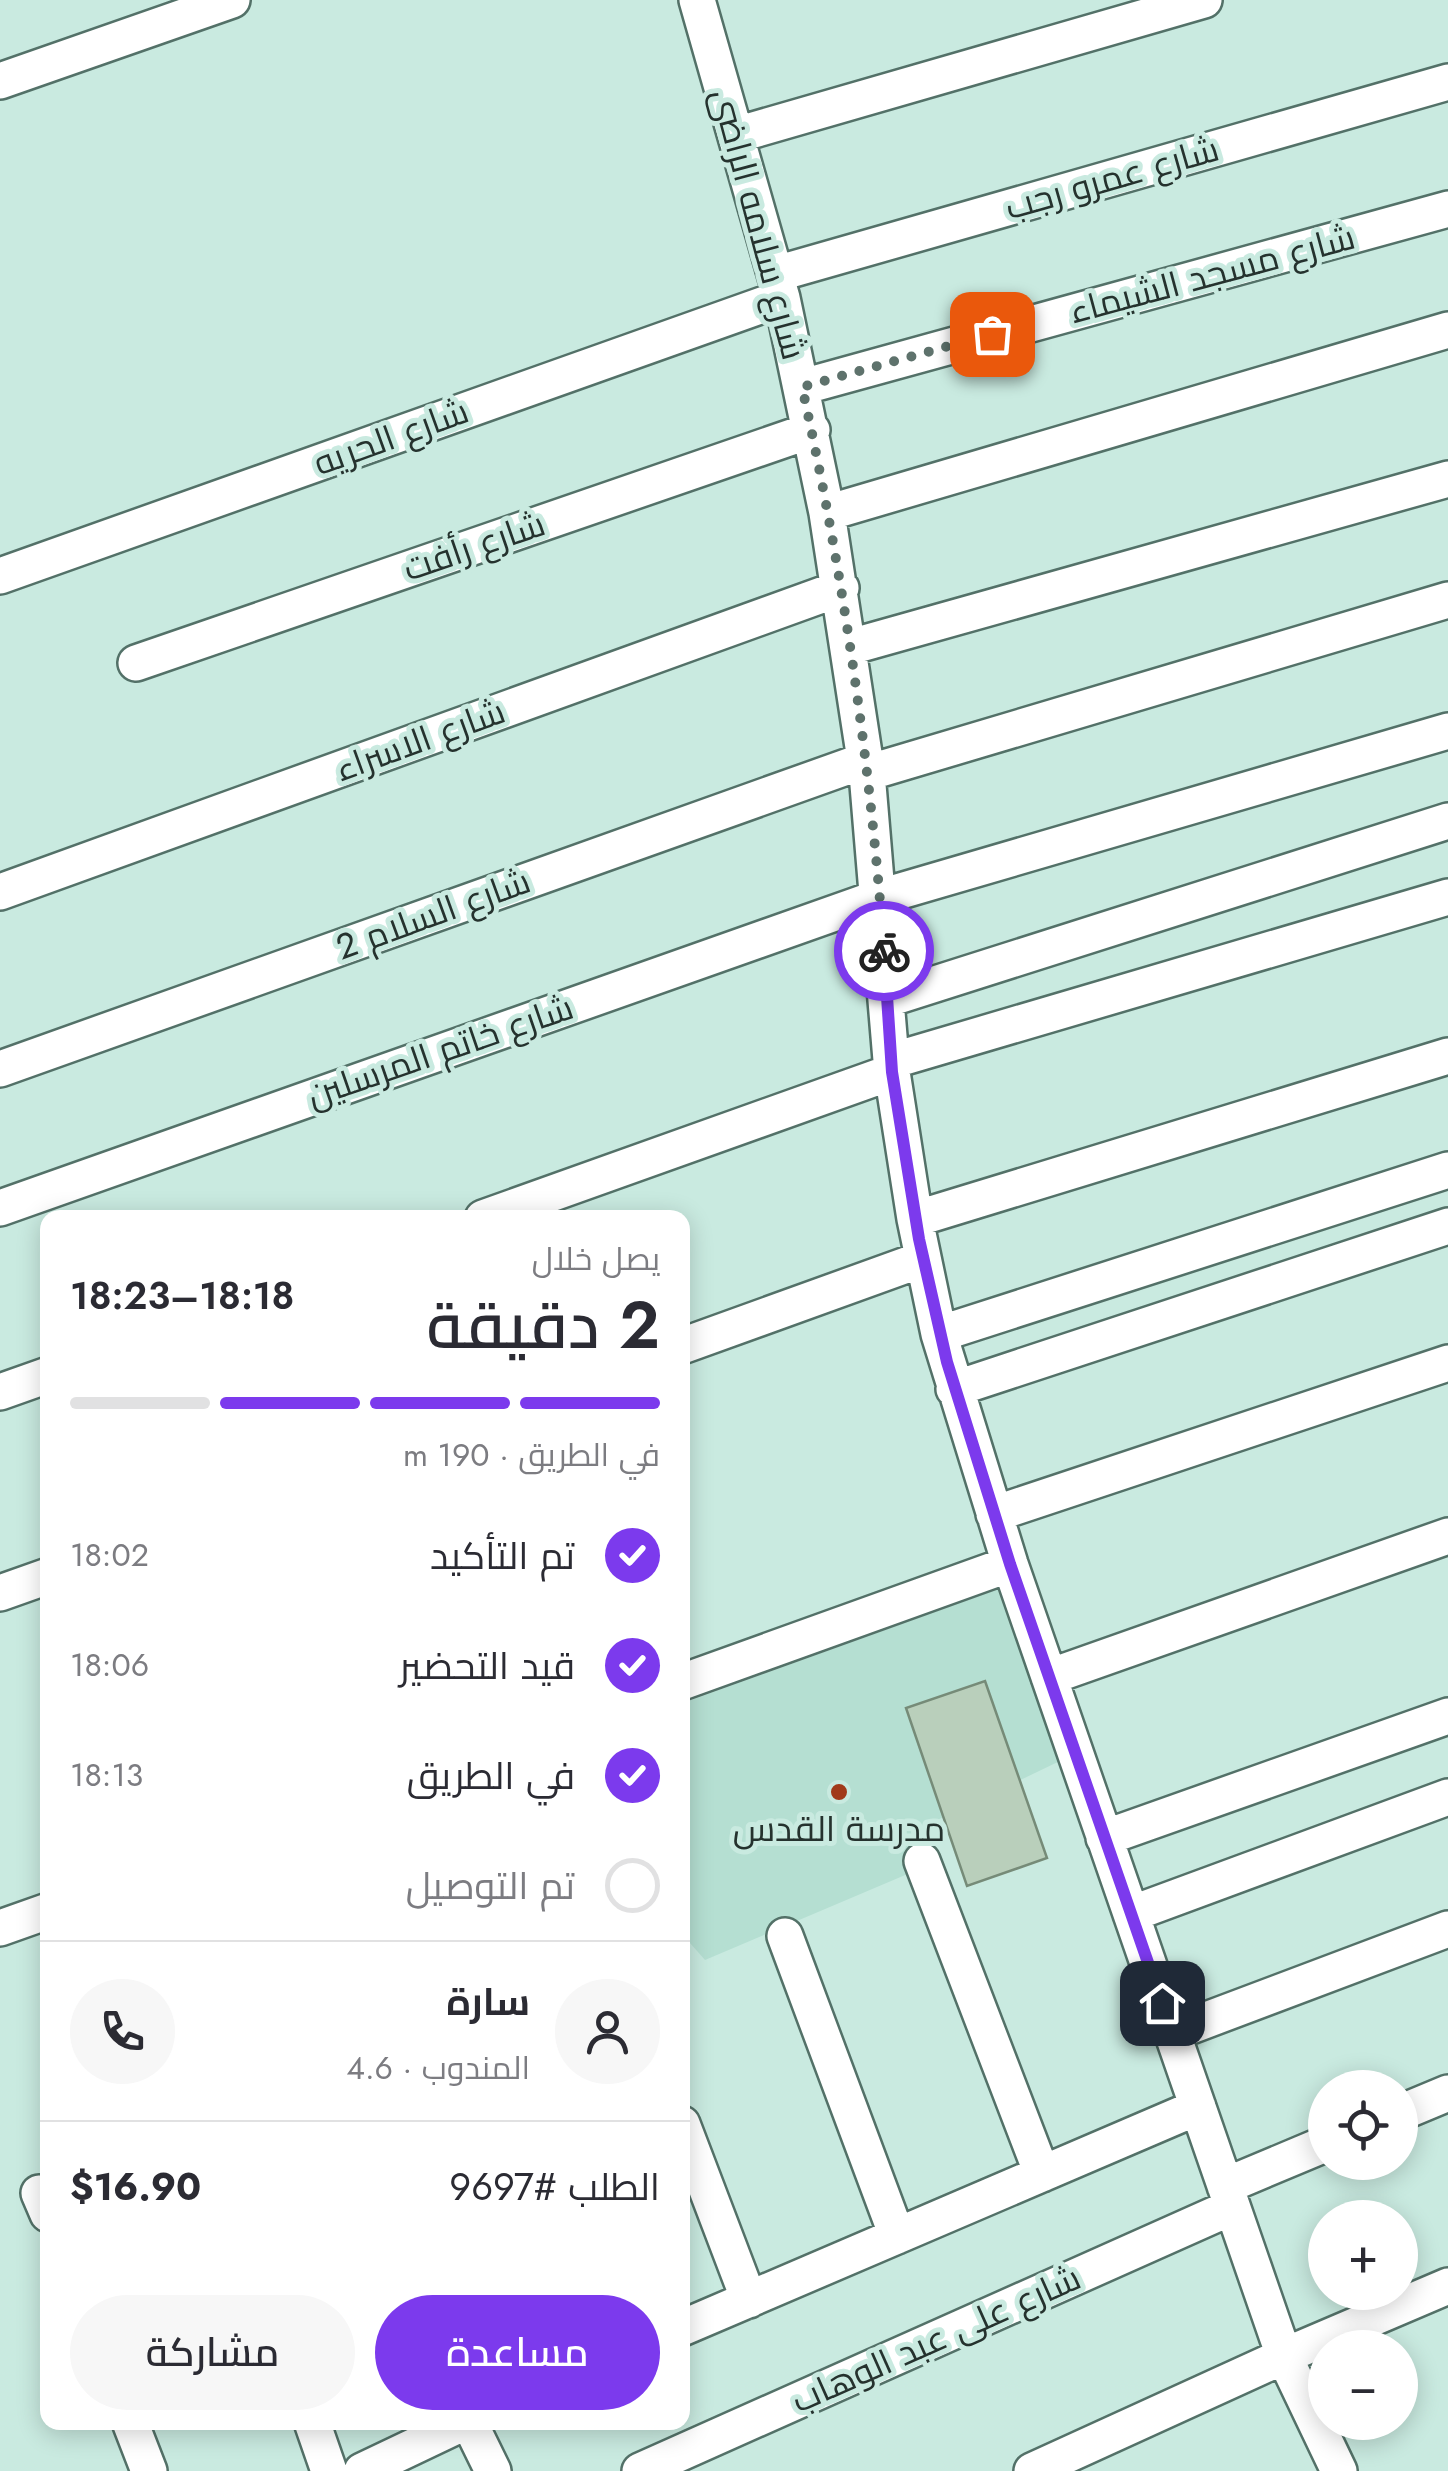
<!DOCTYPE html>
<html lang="ar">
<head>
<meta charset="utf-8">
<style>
  :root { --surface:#fff; --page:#f7f7f7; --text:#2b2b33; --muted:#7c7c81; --line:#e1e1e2; --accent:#7c3aed }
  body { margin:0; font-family:Jost,Cairo,sans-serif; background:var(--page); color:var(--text); direction:rtl; height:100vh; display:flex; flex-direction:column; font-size:38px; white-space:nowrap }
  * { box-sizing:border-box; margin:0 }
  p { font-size:32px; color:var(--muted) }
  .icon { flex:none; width:55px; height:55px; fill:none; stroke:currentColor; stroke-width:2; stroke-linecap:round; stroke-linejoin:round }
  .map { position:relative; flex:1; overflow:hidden; direction:ltr }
  .details { position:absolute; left:40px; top:1210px; width:650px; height:1220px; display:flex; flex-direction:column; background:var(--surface); border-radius:20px; box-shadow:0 5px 25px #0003; direction:rtl }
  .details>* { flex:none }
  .tools { position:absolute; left:1308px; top:2070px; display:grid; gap:20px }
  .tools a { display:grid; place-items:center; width:110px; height:110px; border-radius:50%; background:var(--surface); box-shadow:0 5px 25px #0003; font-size:50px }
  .pin { position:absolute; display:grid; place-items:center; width:85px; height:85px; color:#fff; margin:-42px; border-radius:20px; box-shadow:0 5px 15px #0006 }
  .courier { position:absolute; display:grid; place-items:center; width:100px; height:100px; margin:-50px; border:8px solid #7c3aed; border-radius:50%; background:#fff; color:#222; box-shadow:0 2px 12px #0007 }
  .headline em { font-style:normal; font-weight:600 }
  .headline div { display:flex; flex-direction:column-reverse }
  .headline { display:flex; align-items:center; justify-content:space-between; height:170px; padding:0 30px }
  h1 { font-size:65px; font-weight:600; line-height:75px }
  .bar { display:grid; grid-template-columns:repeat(4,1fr); gap:15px 10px; align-content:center; height:120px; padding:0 30px }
  .bar i { height:12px; border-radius:8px; background:var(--line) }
  .bar .on { background:var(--accent) }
  .bar p { grid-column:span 4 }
  .line { display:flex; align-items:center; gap:25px; padding:0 30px; border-top:2px solid var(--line) }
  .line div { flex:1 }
  .round { display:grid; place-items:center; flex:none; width:105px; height:105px; border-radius:52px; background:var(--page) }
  ol { padding:0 30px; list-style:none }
  li { display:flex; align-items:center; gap:30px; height:110px }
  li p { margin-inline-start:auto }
  li .icon { padding:10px; border-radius:50%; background:var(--accent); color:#fff; stroke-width:4 }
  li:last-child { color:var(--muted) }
  li i { width:55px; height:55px; border:5px solid var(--line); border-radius:50% }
  .action { display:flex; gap:20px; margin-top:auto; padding:20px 30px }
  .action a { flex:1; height:115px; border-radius:60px; background:var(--accent); color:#fff; font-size:40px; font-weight:600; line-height:115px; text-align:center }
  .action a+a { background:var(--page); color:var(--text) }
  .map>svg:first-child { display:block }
</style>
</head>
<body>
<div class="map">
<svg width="1448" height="2471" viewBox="0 0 1448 2471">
  <rect width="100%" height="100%" fill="#c9eae0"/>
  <path fill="#b5dfd2" d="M1001 1588 1064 1759 927 1825 910 1873 705 1960 690 1943 683 1946V1703Z"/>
  <path fill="#b9cfbb" stroke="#768b78" stroke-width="2.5" d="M985 1681 1047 1858 967 1886 906 1708Z"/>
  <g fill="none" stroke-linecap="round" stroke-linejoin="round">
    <defs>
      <path id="minor" d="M697 0 782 298 827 513 867 773 892 1072 915 1219 939 1334 1010 1564 1284 2356 1339 2471
        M0 81 232 0
        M736 135 1204 0
        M776 274 1448 82
        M802 387 1448 209
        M827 513 1448 330
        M0 576 782 298
        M850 647 1448 479
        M136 663 812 430
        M867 773 1448 600
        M0 892 841 588
        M888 999 1448 821
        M891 1061 1448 897
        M0 1069 866 760
        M0 1208 880 897 1448 731
        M483 1218 892 1072
        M915 1219 1448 1056
        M939 1334 1448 1170
        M682 1346 923 1259
        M954 1389 1448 1226
        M0 1392 48 1375
        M994 1514 1448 1363
        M0 1593 48 1576
        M1049 1677 1448 1536
        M682 1682 1010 1564
        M1104 1838 1448 1716
        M922 1861 1042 2174
        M1131 1914 1448 1797
        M0 1928 48 1911
        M785 1936 897 2236
        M1172 2033 1448 1929
        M1400 2113 1448 2093
        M682 2124 749 2300
        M1225 2186 1325 2144
        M39 2193 48 2214
        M682 2328 1198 2107
        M130 2422 149 2471
        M312 2422 329 2471
        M469 2422 493 2471
        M362 2471 465 2422
        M640 2471 1232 2207
        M1032 2471 1284 2356 1448 2286"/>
    </defs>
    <use href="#minor" stroke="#537168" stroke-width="40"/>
    <use href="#minor" stroke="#fff" stroke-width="35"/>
  </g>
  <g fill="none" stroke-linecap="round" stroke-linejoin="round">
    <path stroke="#5e726c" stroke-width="10" stroke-dasharray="0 18" d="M884 951C870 761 843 572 802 387L992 334"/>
    <path stroke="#7c3aed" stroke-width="12" d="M884 951 892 1072 919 1239 947 1362 1010 1564 1162 2003"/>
  </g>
  <circle fill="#a13a1a" stroke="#c9eae0" stroke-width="4" cx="839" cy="1792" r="10"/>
  <g text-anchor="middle" stroke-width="10" stroke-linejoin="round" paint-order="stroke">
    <g font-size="35" fill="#25322e" stroke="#c9eae0">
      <text transform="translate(1112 178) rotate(-16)" y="12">شارع عمرو رجب</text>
      <text transform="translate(759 224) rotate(75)" y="12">شارع سلامه الراضى</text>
      <text transform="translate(1212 274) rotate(-15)" y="12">شارع مسجد الشيماء</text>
      <text transform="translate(391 437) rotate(-20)" y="12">شارع الحريه</text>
      <text transform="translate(474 546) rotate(-19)" y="12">شارع رأفت</text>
      <text transform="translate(420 740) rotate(-20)" y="12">شارع الاسراء</text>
      <text transform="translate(433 914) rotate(-20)" y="12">شارع السلام 2</text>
      <text transform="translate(440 1051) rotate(-19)" y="12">شارع خاتم المرسلين</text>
      <text transform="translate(936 2339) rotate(-24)" y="12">شارع على عبد الوهاب</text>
    </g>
    <g font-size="35" fill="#25322e" stroke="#c9eae0">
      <text x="839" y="1841">مدرسة القدس</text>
    </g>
  </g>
</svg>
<div class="tools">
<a><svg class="icon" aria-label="locate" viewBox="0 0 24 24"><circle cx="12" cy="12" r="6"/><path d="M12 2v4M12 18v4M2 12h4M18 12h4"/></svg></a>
<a>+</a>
<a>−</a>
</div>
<div class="pin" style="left:992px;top:334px;background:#ea580c"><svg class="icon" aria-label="bag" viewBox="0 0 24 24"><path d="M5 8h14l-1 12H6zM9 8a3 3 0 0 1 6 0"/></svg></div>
<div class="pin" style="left:1162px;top:2003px;background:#1f2937"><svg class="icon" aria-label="home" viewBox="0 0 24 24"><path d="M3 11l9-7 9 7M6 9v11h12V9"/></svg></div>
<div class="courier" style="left:884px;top:951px"><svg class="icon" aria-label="bike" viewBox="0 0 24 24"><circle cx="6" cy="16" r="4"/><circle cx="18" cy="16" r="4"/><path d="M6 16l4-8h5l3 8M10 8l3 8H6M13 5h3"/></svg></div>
<section class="details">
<div class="headline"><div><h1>2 دقيقة</h1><p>يصل خلال</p></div><em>18:18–18:23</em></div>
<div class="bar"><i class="on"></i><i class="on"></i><i class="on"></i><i></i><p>في الطريق · 190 m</p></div>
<ol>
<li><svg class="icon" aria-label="check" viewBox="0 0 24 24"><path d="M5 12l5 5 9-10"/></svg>تم التأكيد<p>18:02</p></li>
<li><svg class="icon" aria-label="check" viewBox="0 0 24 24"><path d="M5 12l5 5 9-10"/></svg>قيد التحضير<p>18:06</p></li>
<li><svg class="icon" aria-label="check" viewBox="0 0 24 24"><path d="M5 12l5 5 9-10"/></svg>في الطريق<p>18:13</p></li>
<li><i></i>تم التوصيل</li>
</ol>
<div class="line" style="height:180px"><a class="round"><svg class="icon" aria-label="person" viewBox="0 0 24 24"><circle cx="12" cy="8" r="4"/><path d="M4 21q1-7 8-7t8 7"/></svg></a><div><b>سارة</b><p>المندوب · 4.6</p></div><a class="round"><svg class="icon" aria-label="phone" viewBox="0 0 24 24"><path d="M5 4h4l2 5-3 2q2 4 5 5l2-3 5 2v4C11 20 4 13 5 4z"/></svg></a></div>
<div class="line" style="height:130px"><div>الطلب #9697</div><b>$16.90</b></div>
<div class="action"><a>مساعدة</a><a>مشاركة</a></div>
</section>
</div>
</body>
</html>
